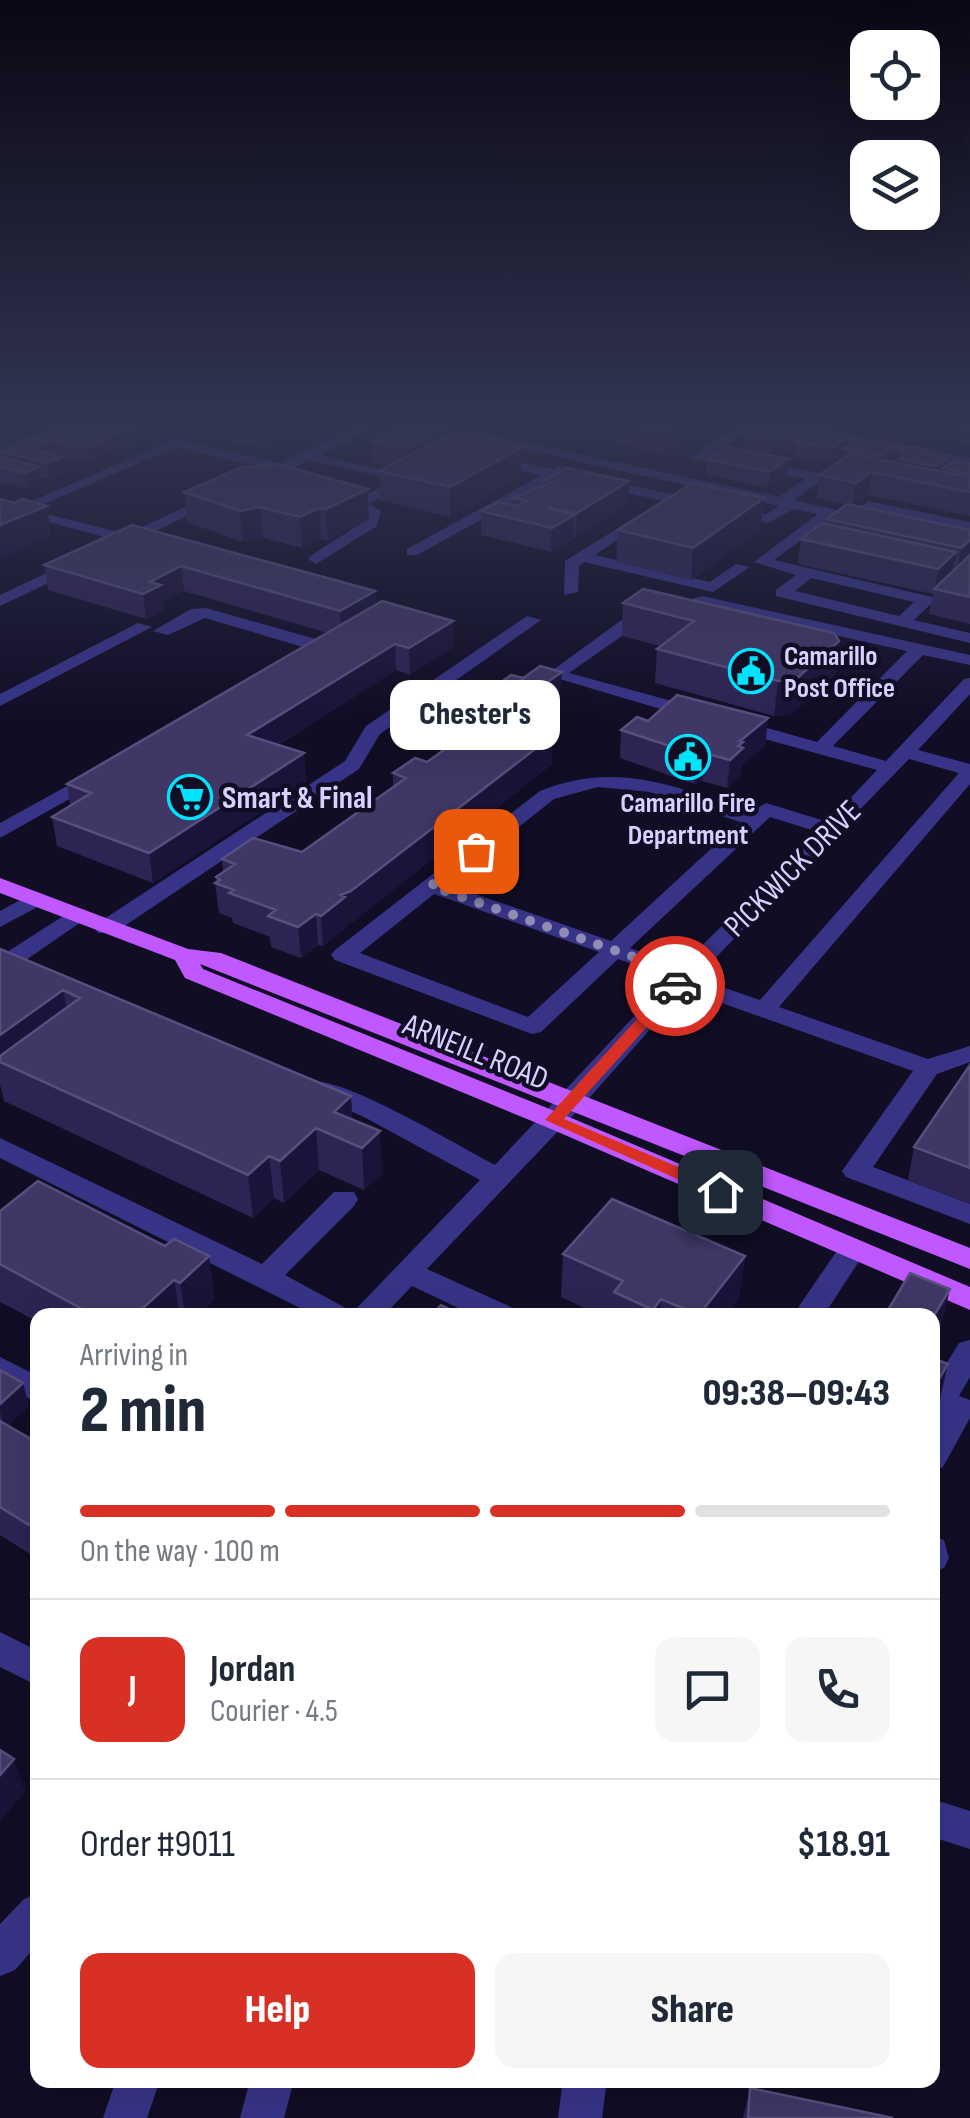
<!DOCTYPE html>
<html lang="en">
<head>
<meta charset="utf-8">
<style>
  :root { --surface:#fff; --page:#f6f6f7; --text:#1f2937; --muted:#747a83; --line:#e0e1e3; --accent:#d93025 }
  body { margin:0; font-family:"Sofia Sans Condensed",sans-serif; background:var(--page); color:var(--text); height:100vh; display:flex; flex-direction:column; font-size:38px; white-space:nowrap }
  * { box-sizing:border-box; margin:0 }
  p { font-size:32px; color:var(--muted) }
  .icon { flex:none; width:55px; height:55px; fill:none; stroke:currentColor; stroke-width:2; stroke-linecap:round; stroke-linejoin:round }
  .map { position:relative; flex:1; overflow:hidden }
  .drawer { position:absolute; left:30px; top:1308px; width:910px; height:780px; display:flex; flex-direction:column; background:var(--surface); border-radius:20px; box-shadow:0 10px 40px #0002 }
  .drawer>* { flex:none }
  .controls { position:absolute; left:850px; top:30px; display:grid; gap:20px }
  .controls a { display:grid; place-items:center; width:90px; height:90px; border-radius:20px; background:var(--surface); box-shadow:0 10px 40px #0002; font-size:50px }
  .pin { position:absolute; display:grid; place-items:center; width:85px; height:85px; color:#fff; margin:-42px; border-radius:20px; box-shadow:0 5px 15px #0006 }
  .courier { position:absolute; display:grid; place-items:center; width:100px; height:100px; margin:-50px; border:8px solid #d93025; border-radius:50%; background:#fff; color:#222; box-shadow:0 2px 12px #0007 }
  .bubble { position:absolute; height:70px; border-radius:20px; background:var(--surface); box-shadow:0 10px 40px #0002; font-size:32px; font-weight:800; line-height:70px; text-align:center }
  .summary em { font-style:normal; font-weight:800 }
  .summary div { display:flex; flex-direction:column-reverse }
  .summary { display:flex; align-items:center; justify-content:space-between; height:170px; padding:0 50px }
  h1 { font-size:65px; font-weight:800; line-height:75px }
  .bar { display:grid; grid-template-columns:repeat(4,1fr); gap:15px 10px; align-content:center; height:120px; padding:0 50px }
  .bar i { height:12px; border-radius:8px; background:var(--line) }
  .bar .selected { background:var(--accent) }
  .bar p { grid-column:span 4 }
  .line { display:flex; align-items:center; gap:25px; padding:0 50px; border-top:2px solid var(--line) }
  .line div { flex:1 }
  .round { display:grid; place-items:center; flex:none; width:105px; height:105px; border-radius:20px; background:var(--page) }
  .button { display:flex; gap:20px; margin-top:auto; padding:20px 50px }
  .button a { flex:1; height:115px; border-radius:20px; background:var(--accent); color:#fff; font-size:40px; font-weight:800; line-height:115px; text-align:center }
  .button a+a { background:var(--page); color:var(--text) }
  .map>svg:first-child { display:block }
</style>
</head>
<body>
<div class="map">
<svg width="970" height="2118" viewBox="0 0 970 2118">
  <rect width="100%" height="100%" fill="#110d25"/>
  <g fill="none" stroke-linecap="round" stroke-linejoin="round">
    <path fill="#373488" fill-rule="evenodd" d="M67 421H86L0 457V448Z
      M369 421H387L321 455 417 479 368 504 381 511 377 526 316 564 308 559 310 556 365 521 366 513 331 503V497L354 500 397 480 309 460 295 467 303 469V475H275L269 469 176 447 30 510 127 534 211 495 223 498 126 546H116L115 540 9 511 175 439 280 463Z
      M399 421H426L779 497 805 479 689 458 746 421H785L970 458V466L760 424 715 452 822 474V480L794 500 797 501 851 513 868 501 970 522V532L871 510 865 516 872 520 865 524 832 517 774 560 932 597V603L914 620 970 633V643L776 596V590L796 575 754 562 818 514 794 509 768 523 557 478 417 555H407V549L542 475 486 463V457L491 456 553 469 561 466 567 472 766 514 779 506ZM811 578 914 602 899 616 795 591Z
      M645 511 652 515 650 518 595 555 710 582 736 564 750 567 713 592 584 562 579 566 578 592 564 595 565 561Z
      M76 559 84 564 82 567 0 606V595Z
      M702 596 970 655V665L923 655 833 746 886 761 964 679 970 678V694L918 750 970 764V784L779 1007 928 1059 970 1046V1062L937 1074 873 1167 970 1204V1224L846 1177 842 1171 913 1071 685 990 582 1106 427 1269 511 1307 515 1315H473L412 1286 384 1315H314L0 1158V1138L262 1264 334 1192H354L358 1199 354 1206 285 1275 353 1312 480 1180 364 1117 311 1094 307 1088 311 1082C341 1075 462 1148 495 1165L670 978 618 959 541 1032 532 1034 335 960 331 955 335 950 540 791C618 760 676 787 751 812L766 803 828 822 877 770 729 729 727 725 736 719 817 742 907 651 702 606 639 624 569 673 705 710V718H691L546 675 627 616ZM909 759 959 773 760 1000 696 978ZM598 787 650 792 740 822 611 941 447 884 554 799ZM770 817 818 832 681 966 630 948ZM434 894 599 952 528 1017 360 953Z
      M206 608 319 640 322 644 316 656 293 667 284 662 303 647 205 618 168 635 153 631 191 609Z
      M527 616 541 620 380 734 359 769 114 933H98L95 928 98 923 345 761 366 726Z
      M138 623 152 627 0 706V694Z
      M98 769 108 775 105 779 0 838V823Z
      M35 892 43 894 46 899 43 904 0 927V911Z
      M76 908 84 910 87 915 84 920 23 962H7L3 957 7 952Z
      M853 1239 863 1242 867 1249 824 1315H793L843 1242Z
      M970 1340V1377L959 1396 970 1400V1418L943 1467 932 1471V1428L940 1414 932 1411V1387L959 1343Z
      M0 1357 38 1376V1403L0 1384Z
      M932 1536 944 1540 949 1558 944 1568 932 1572Z
      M0 1632 38 1651V1686L0 1667Z
      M932 1799 970 1811V1849L932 1837Z
      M38 1893V1944L15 1970 0 1976V1924L24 1899Z
      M116 2080H160L147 2118H103Z
      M250 2080H294L284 2118H240Z
      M563 2080H607L602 2118H558Z"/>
    <path fill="#c058ff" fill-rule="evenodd" d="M0 878 188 949 221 953 970 1248V1269L200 964 203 969 562 1114 970 1287V1310L544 1126 185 978 175 960 0 893Z"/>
  </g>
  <path fill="#2e2454" d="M110 421 172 423 159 428 153 426 154 436 137 442 133 441V444L107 454 101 453 102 457 87 463 62 457 65 472 50 479 41 477 42 483 28 489 0 482V457L3 458 2 452 33 444 32 440 66 433 65 429H104L111 427Z
    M174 421H196L185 426 174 424Z
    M210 421H322L262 448 212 437Z
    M524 421H719L718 425 693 439 682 437V442L662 454 566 430 567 427 563 429Z
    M867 421H958L956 432 947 439 902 436 903 430 896 435 880 432V426L866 423Z
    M970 421V446L956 441 958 426Z
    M793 431 799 439 828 431 827 437 840 455 830 462 795 457V449L792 451 779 449 770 455 745 450 747 435Z
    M454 434 521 448V477L450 517 380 500 379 471 388 466 372 462 371 440Z
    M875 446 947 459 946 466 970 464V516L868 495 854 506 970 530V624L929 614 933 594 798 564 801 539 826 524 827 519 846 505 816 498 819 475 842 460 843 449Z
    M707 459H789L787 475 768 488 706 474Z
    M240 468 369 519 328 540 321 539 302 548 263 538 243 542 187 522 184 492Z
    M543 481H629L628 505 576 537H573V539L551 552 481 535V511L513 505V498L543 487Z
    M132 525 375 591 376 605 453 647 410 675 396 670 278 745 304 753 306 782 153 883 57 846 52 817 70 806 67 784 328 633 184 591 163 602 164 610 146 619 48 590 44 565Z
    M761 529 691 580 616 562 618 530Z
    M623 603 839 641 835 675 791 714 774 716 655 683 657 649 660 646 622 636Z
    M500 683 561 690 536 709 515 703V697L500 693Z
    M768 718 765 746 742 765 740 776 727 788 702 781 694 784 620 758 621 730 648 721Z
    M552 736V764L353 922 347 924V927L323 946 318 945 301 958 271 947 270 937 233 923 232 918 219 913 215 883 217 881 216 877 223 872 222 859 302 852 393 787V773L427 762Z
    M0 949 352 1120 382 1173 364 1190 319 1170 284 1203 274 1198 253 1218 4 1101 0 1084Z
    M970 1065V1204L908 1180 914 1147Z
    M38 1181 215 1299 198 1315H38V1322L0 1302V1211Z
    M563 1254 745 1256 739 1299 727 1315H599L561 1297Z
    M0 1370 23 1383 29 1406 8 1425 38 1443V1559L0 1535Z
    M750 2088 893 2118H743Z"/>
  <path fill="#1b1339" d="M0 421H3L5 435 0 437Z
    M152 421 154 436 137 442 136 427Z
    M158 421H172V423L159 428Z
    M272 421H322L262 448 260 426Z
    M681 421H683L682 442 662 454 663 432Z
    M699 421H719L718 425 693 439 694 424Z
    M898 421H904L903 430 896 435Z
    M952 421H958L956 432 947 439 949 424Z
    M454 425 455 447 406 471V448Z
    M131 429 133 444 107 454 105 439Z
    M800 432 799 442H796L795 449 792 451 794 436Z
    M780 433 779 449 770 455 771 439Z
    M53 440 55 455 47 459 45 443Z
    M842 440 840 455 830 462 832 447Z
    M100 442 102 457 87 463 84 448Z
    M900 445 897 460 876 472 878 456Z
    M521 448V477L450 517V487Z
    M62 457 65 472 50 479 47 463Z
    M789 459 787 475 768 488 769 472Z
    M947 459 942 476 934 482 936 466Z
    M40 467 42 483 28 489 25 473Z
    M871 472 868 495 853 506 856 483Z
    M629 481 628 505 576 537 577 513Z
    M368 489 369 519 328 540 326 509Z
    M764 498 761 529 691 580 693 548Z
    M47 506 51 536 0 559V525Z
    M260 507 263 538 243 542 240 511Z
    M319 508 321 539 302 548 300 517Z
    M574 515 573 539 551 552 552 528Z
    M970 540V561L957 573 961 548Z
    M956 552 952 577 935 589 938 569Z
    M181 566 184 591 163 602 164 610 146 619 143 594 150 582Z
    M375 591 376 616 341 637 340 611Z
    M453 621V647L410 675 409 648Z
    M839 641 835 675 791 714 774 716 778 681Z
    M395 644 396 670 249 763 247 735Z
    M562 672 561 690 536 709V690Z
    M768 718 765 746 742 765 740 776 727 788 730 760 740 741Z
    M552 736V764L353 922 347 924V927L323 946 321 916 341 895Z
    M304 753 306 782 153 883 149 853Z
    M705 753 702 781 694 784 697 755Z
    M316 914 318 945 301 958 298 927Z
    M63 990 71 1031 0 1062V1035Z
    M351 1096 354 1138 334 1112Z
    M316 1128 319 1170 284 1203 280 1161Z
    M380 1131 382 1173 364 1190 362 1148Z
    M269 1156 274 1198 253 1218 248 1175Z
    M209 1256 215 1299 198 1315H185L180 1283Z
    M745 1256 739 1299 727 1315H699Z
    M174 1280 180 1315H135Z
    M950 1289 940 1333 932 1345V1319Z
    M661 1299 660 1315H652L653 1310Z
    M948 1364 938 1408 932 1417V1391Z
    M23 1383 29 1406 4 1428 0 1412V1404Z
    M38 1517V1559L29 1525Z
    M14 1759 25 1792 0 1821V1775Z"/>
  <path fill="#403766" stroke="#574f7e" stroke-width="2.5" d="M125 421H150L136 427 120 423Z
    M238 421H272L260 426Z
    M411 421H439L454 425 406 448 371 440Z
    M621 421H681L663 432Z
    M767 421H780L794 424 786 429 800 432 794 436 780 433 771 439 747 435Z
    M915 421H952L949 424Z
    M964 421H970V430L958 426Z
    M76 424 104 429 115 425 131 429 105 439 65 429Z
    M812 427 828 431 821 435 842 440 832 447 796 442Z
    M62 433 100 442 84 448 53 440 45 443 32 440Z
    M452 434 521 448 450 487 379 471Z
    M882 441 900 445 878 456 843 449 854 442 875 446Z
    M27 443 38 445 30 449 62 457 47 463 2 452Z
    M907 446 926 450 920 454 947 459 936 466 900 459 908 453 898 451Z
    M727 447 789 459 769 472 707 459Z
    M850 454 970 477V492L871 472 856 483 819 475Z
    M0 457 40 467 25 473 0 467Z
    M953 461 970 464V474L943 468Z
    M277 464 368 489 326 509 319 508 300 517 260 507 240 511 184 492 240 468Z
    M567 468 629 481 577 513 547 508 574 515 552 528 481 511 498 502 517 506 526 501 513 498 551 483 543 481Z
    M692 483 764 498 693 548 618 530Z
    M0 499 14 503 23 499 47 506 0 525Z
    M847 504 970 530V540L961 548 827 519Z
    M822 523 956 552 938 569 801 539Z
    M132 525 375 591 340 611 181 566 150 582 161 585 143 594 44 565Z
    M970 555V597L934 589Z
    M643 589 834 633 839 641 796 679 778 681 657 649 694 621 623 603Z
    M382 601 453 621 409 648 395 644 247 735 304 753 149 853 52 817 91 793 67 784Z
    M540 666 562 672 536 690 515 684Z
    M511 675 524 678 515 684V687L500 683Z
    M677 695 768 718 740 741 743 742 738 746 743 748 730 760 705 753 697 755 621 730 637 717 648 721Z
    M490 717 552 736 351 891 341 895 345 897 321 916 316 914 298 927 268 916 276 910 229 893 234 890 215 883 220 880 216 877 235 864 222 859 253 838 302 852 406 778 393 773 415 758 427 762Z
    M0 949 351 1096 334 1112 380 1131 362 1148 316 1128 280 1161 269 1156 248 1175 0 1062V1056L80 998 63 990 0 1035Z
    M970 1065V1168L914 1147Z
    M38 1181 165 1246 174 1239 209 1256 180 1283 174 1280 135 1315H93L0 1264V1211Z
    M612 1199 745 1256 699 1315 661 1299 653 1310 614 1292 623 1281 563 1254Z
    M910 1273 950 1289 932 1319V1315H885Z
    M441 1305 461 1315H432Z
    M932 1358 948 1364 932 1391Z
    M0 1370 23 1383 0 1404Z
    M0 1421 38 1443V1517L29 1525 0 1507Z
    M0 1750 14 1759 0 1775Z
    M750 2088 893 2118H748Z"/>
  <linearGradient id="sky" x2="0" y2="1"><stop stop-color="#090714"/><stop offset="0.59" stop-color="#323551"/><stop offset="1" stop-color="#323551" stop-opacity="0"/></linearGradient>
  <rect width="970" height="718" fill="url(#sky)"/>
  <path fill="#d93025" d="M675 982 680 983V990L564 1119 726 1187V1196L720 1198 545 1120 670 983Z"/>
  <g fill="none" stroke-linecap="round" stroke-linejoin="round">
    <path stroke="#918cb3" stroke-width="10" stroke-dasharray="0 18" d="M476 851 431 886 685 975 675 986"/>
  </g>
  <defs>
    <symbol id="civic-ring" viewBox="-11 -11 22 22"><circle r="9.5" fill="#110d25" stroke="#00e3fc" stroke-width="1.5"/><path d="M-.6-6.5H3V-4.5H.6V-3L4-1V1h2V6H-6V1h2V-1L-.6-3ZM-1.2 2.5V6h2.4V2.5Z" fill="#00e3fc"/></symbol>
    <symbol id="supermarket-ring" viewBox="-11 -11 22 22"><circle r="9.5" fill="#110d25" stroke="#00e3fc" stroke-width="1.5"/><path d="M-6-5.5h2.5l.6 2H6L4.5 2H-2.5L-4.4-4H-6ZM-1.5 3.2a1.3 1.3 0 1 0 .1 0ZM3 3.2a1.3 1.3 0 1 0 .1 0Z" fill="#00e3fc"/></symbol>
  </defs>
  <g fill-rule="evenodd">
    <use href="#civic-ring" x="726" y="646" width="50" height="50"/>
    <use href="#civic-ring" x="663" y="732" width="50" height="50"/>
    <use href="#supermarket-ring" x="165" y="772" width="50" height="50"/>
  </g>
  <g text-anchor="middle" stroke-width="9" stroke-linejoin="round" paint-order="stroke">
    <g font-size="28" font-weight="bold" fill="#d6d1ff" stroke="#110d25" text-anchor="start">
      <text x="784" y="665">Camarillo<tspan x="784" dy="32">Post Office</tspan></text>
      <text x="688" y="812" text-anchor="middle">Camarillo Fire<tspan x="688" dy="32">Department</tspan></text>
    </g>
    <g font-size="32" font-weight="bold" fill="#d6d1ff" stroke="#110d25" text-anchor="start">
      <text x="222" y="808">Smart &amp; Final</text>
    </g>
    <g font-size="32" fill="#d6d1ff" stroke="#110d25">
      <text transform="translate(792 868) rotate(-45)" y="11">PICKWICK DRIVE</text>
      <text transform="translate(476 1051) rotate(22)" y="11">ARNEILL ROAD</text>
    </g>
  </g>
</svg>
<div class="controls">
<a><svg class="icon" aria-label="locate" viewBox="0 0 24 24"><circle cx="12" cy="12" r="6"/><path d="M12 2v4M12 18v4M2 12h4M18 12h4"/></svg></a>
<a><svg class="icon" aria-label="layers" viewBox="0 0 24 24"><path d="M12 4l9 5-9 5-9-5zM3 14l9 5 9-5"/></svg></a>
</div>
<div class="pin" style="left:476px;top:851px;background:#ea580c"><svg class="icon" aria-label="bag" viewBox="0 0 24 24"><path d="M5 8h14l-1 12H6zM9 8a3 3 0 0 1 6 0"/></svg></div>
<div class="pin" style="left:720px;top:1192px;background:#1f2937"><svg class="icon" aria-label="home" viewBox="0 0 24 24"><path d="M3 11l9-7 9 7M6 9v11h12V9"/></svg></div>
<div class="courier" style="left:675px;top:986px"><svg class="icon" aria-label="car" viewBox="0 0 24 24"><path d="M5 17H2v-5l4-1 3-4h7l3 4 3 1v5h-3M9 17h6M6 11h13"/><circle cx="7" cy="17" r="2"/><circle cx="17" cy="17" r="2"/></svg></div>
<div class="bubble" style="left:390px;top:680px;width:170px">Chester's</div>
<section class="drawer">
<div class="summary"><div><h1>2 min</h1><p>Arriving in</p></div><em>09:38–09:43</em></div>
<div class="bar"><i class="selected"></i><i class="selected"></i><i class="selected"></i><i></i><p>On the way · 100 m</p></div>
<div class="line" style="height:180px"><b class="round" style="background:var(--accent);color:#fff">J</b><div><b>Jordan</b><p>Courier · 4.5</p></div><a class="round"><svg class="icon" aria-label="chat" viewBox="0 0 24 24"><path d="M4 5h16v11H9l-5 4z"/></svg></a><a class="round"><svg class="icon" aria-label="phone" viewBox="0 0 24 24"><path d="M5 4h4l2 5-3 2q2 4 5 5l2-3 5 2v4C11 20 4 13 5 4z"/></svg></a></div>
<div class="line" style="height:130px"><div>Order #9011</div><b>$18.91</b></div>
<div class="button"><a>Help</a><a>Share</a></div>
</section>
</div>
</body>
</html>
